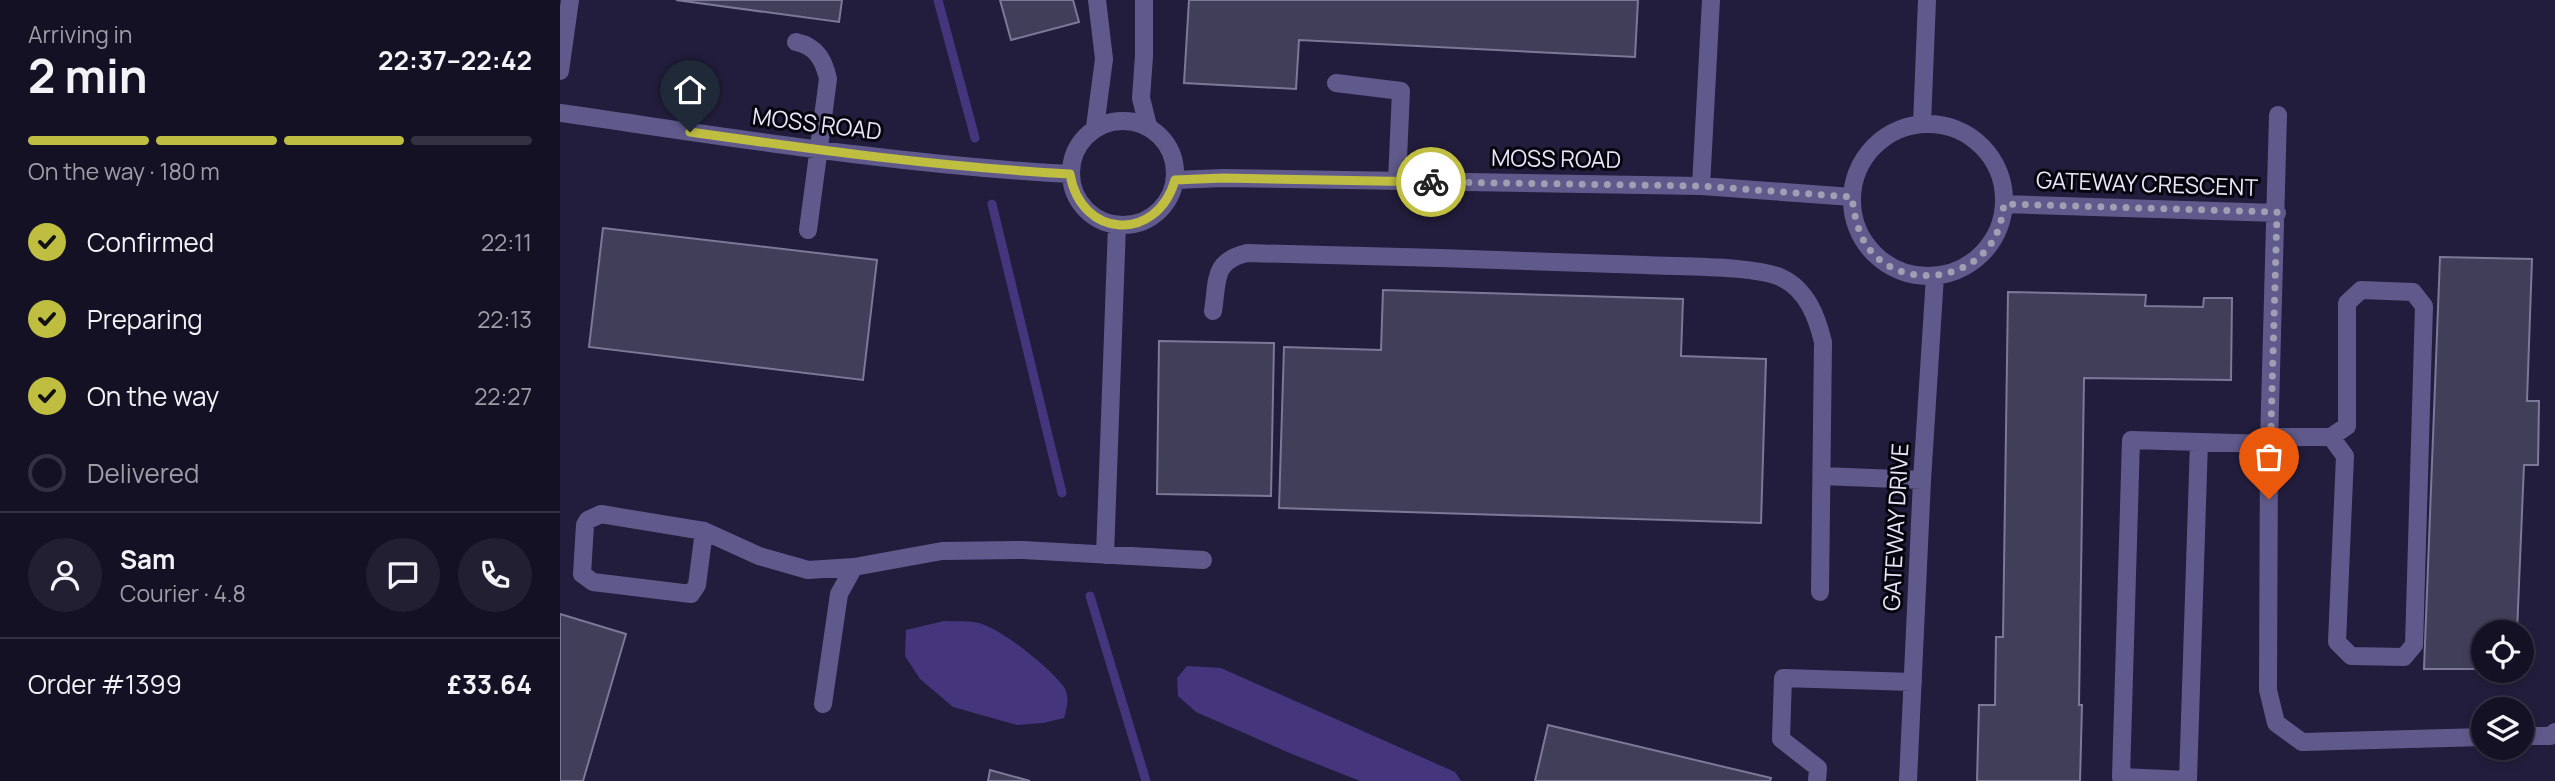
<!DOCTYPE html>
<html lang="en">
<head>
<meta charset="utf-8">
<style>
  :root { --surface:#141124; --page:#211f31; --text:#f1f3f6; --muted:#9d9da6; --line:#333141; --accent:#bfbe41 }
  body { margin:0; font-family:Manrope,sans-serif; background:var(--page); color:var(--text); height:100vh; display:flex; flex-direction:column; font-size:26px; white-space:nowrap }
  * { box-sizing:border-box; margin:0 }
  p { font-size:23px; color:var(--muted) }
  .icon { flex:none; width:38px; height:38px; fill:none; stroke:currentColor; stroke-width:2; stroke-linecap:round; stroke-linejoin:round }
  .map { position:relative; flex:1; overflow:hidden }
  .panel { display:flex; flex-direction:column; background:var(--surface); width:560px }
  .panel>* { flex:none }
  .buttons { position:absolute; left:1911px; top:620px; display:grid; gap:14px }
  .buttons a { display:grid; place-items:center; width:63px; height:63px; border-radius:50%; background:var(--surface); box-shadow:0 4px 10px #0003,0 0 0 2px var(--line); font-size:35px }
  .pin { position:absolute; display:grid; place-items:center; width:60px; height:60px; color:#fff; margin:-72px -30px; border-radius:50% 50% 50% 0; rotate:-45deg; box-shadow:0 0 7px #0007 }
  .pin .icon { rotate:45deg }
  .courier { position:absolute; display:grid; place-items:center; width:70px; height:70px; margin:-35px; border:5px solid #bfbe41; border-radius:50%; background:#fff; color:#222; box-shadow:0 2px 9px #0007 }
  .head em { font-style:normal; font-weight:700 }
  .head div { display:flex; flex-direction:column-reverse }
  .head { display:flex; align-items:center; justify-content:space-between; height:119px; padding:0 28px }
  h1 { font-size:46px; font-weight:700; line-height:52px }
  .bar { display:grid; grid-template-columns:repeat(4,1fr); gap:10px 7px; align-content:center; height:84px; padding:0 28px }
  .bar i { height:9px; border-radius:5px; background:var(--line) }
  .bar .current { background:var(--accent) }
  .bar p { grid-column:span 4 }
  .line { display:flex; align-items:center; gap:18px; padding:0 28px; border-top:2px solid var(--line) }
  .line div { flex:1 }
  .round { display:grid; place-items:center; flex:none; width:74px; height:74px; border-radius:37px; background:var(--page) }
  ol { padding:0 28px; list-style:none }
  li { display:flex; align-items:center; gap:21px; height:77px }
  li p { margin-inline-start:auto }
  li .icon { padding:7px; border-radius:50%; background:var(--accent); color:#111; stroke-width:4 }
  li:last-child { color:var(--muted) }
  li i { width:38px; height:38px; border:4px solid var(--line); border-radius:50% }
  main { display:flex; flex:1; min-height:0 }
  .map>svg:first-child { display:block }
</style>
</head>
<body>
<main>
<section class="panel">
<div class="head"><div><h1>2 min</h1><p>Arriving in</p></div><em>22:37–22:42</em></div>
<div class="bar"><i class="current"></i><i class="current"></i><i class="current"></i><i></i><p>On the way · 180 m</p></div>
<ol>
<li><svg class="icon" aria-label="check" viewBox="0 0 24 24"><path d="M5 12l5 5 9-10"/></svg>Confirmed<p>22:11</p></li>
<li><svg class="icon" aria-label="check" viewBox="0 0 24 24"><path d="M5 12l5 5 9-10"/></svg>Preparing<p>22:13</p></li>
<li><svg class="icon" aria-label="check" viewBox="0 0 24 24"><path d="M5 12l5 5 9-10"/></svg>On the way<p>22:27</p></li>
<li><i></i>Delivered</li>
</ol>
<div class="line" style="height:126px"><a class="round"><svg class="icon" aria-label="person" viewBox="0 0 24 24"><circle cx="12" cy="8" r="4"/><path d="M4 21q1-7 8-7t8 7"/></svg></a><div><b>Sam</b><p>Courier · 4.8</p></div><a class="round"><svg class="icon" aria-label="chat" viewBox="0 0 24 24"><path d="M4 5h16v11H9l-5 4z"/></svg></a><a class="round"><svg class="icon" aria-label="phone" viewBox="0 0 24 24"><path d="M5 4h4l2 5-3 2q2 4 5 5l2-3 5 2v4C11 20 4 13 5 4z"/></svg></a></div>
<div class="line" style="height:91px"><div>Order #1399</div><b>£33.64</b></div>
</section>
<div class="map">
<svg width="1995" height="781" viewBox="0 0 1995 781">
  <rect width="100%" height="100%" fill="#1b1730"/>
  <path fill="#221d3c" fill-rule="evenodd" d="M0 0H1995V781H0ZM1923 632H1962V670H1923ZM1923 709H1962V747H1923Z"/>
  <path fill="#44357d" d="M384 621C395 622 411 620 422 624 445 632 489 667 504 687 510 697 507 708 504 718L483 723 457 725 393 707 360 679 345 656 346 630Z
    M627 666 661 668 895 772 901 781H800L732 754 636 712 618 696 617 678Z"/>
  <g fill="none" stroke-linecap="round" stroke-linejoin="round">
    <path stroke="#44357d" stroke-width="9" d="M378 0 415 138
      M432 204 502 493
      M530 596 586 781"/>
  </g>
  <path fill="#413e5a" stroke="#7b7997" stroke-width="2" d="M116 0H282L279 22Z
    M440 0H513L519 22 451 40Z
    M629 0H1078L1075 57 739 40 736 89 624 83Z
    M43 228 317 260 303 380 29 347Z
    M1880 257 1972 259 1967 401H1979L1978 465H1964L1957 632H1923V669H1864Z
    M823 290 1123 299 1121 356 1206 359 1201 523 719 508 724 347 821 350Z
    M1448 292 1586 295 1585 306 1643 307 1644 298H1672L1671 380 1524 378 1519 705H1522L1520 781H1417L1419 705H1435L1436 637H1443Z
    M599 341 714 343 711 496 597 494Z
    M0 614 66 634 23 781H0Z
    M988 725 1211 778 1210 781H975Z
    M430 770 470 781H428Z"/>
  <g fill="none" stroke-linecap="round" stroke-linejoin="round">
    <path stroke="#605a8c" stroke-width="18" d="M584 0V56L581 98 588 126
      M236 42C256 46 264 60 268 79L248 230
      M0 71 10 0
      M776 83 841 91 837 181
      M0 113C169 137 339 165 510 174
      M1718 115 1709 444 1708 690 1716 723 1742 742 1923 737
      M511 173a52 52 0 1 1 104 0a52 52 0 1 1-104 0Z
      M1362 124 1367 0
      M1292 200a76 76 0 1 1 152 0a76 76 0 1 1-152 0Z
      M535 127 544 59 537 0
      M615 180 663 178 1141 186 1292 197
      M1141 186 1151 0
      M1444 204 1717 213
      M653 311C658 281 652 261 687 253 820 256 952 260 1085 265 1117 267 1195 265 1222 278 1247 290 1257 317 1263 342L1260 592
      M1710 437H1771L1787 426V303L1801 290 1853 292 1864 306 1854 645 1844 657 1791 656 1777 642 1785 456 1771 437
      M1639 442 1628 780 1561 777 1571 440 1709 444
      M1262 476 1362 480
      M144 531 137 585 131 594 33 582 22 574 25 525 28 520 41 514 144 531 199 556 248 570 294 567
      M545 555 557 225
      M263 704 279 594 294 567 382 551 463 550 643 560
      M1962 736H1990L1995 732
      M1257 781 1258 768 1221 739 1223 678 1353 682
      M1348 781 1362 480 1375 276"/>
  </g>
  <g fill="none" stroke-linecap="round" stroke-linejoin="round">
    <path stroke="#a09eb3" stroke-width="7" stroke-dasharray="0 12.6" d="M871 182 1141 186 1292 197C1294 214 1297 228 1305 243 1332 287 1402 285 1430 245 1439 233 1442 219 1444 204L1717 212 1709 499"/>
    <path stroke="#bfbe41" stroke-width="9" d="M130 132C256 150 382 167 510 174 521 239 597 243 615 180L663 178 871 182"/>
  </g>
  <g text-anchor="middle" stroke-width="6" stroke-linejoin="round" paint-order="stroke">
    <g font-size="23" fill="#e8e7f9" stroke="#06050e">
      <text transform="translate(257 124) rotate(7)" y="8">MOSS ROAD</text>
      <text transform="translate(996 159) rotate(1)" y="8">MOSS ROAD</text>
      <text transform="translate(1587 184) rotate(2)" y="8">GATEWAY CRESCENT</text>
      <text transform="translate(1336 527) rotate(-87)" y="8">GATEWAY DRIVE</text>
    </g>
  </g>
</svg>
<div class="buttons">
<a><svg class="icon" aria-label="locate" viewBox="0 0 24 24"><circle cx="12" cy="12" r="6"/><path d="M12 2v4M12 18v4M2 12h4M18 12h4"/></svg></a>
<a><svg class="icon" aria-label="layers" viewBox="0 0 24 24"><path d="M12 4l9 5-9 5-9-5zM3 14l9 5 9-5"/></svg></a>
</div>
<div class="pin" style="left:1709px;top:499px;background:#ea580c"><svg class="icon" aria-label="bag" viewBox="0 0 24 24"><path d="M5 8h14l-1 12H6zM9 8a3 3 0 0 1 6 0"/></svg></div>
<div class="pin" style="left:130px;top:132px;background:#1f2937"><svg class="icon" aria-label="home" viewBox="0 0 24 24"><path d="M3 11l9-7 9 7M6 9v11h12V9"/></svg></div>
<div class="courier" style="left:871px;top:182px"><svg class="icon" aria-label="bike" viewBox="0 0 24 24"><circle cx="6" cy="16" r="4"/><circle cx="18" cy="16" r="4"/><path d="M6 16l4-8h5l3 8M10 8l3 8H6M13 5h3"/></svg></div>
</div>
</main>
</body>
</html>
